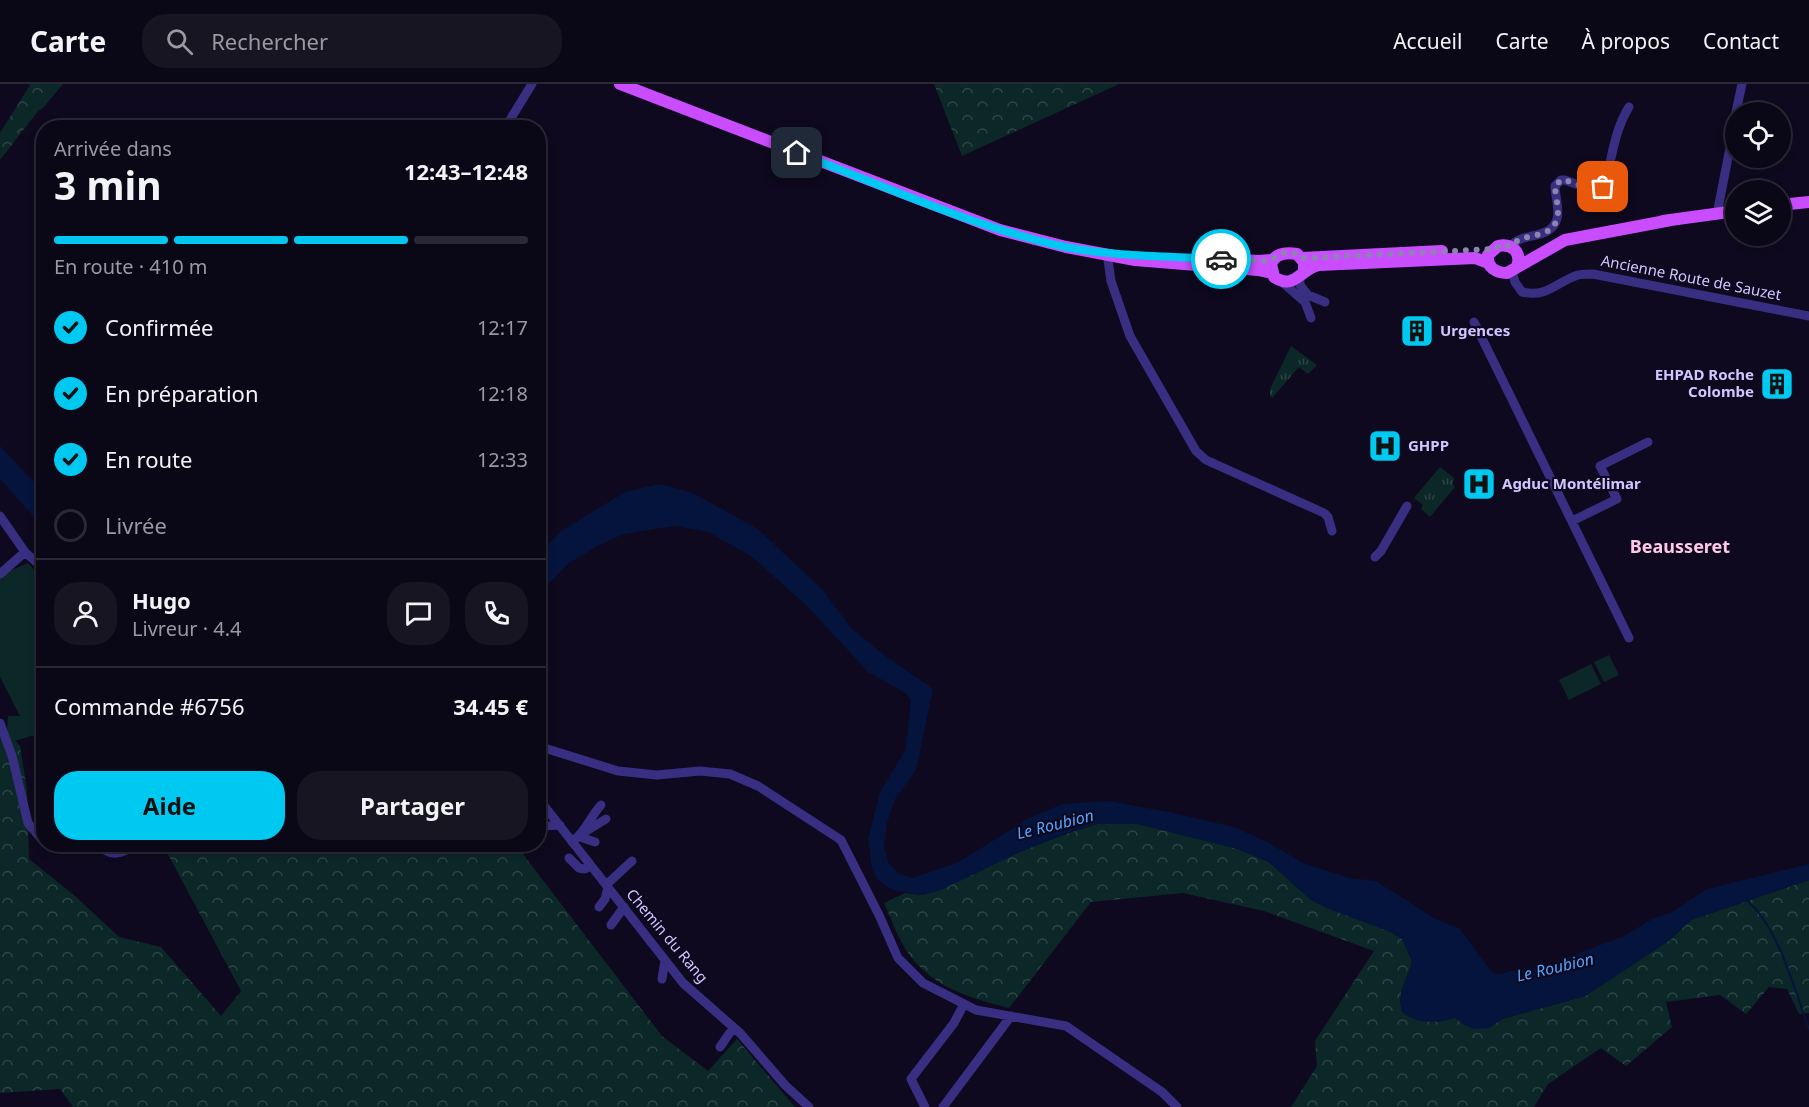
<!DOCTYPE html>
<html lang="fr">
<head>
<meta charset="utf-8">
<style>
  :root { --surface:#0a0716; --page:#181523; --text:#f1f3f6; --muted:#9999a1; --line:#2a2835; --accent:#00c9f1 }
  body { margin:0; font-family:"Noto Sans",sans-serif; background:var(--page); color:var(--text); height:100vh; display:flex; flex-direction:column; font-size:22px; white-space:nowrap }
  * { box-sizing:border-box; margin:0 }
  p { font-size:20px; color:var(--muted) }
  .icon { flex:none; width:33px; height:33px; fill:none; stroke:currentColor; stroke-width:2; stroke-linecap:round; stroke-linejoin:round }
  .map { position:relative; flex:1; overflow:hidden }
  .drawer { position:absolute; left:36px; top:36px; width:510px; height:732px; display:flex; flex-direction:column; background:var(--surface); border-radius:24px; box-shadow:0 3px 9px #0003,0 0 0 2px var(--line) }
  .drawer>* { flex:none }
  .controls { position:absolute; left:1725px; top:18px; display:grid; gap:12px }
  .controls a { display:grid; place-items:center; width:66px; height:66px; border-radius:50%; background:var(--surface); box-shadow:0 3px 9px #0003,0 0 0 2px var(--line); font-size:30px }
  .pin { position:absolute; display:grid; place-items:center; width:51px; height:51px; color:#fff; margin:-26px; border-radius:12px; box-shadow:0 3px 9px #0006 }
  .courier { position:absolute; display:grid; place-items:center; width:60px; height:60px; margin:-30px; border:4px solid #00c9f1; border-radius:50%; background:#fff; color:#222; box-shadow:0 2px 8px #0007 }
  .headline em { font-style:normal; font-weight:700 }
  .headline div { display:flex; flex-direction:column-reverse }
  .headline { display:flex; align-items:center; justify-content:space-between; height:102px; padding:0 18px }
  h1 { font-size:39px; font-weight:700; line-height:45px }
  .bar { display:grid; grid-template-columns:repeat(4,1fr); gap:9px 6px; align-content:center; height:72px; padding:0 18px }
  .bar i { height:8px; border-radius:4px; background:var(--line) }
  .bar .on { background:var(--accent) }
  .bar p { grid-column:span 4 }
  .line { display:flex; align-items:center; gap:15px; padding:0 18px; border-top:2px solid var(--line) }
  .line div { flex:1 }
  .round { display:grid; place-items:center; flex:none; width:63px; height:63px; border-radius:24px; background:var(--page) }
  ol { padding:0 18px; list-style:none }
  li { display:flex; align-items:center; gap:18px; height:66px }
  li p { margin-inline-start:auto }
  li .icon { padding:6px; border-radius:50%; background:var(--accent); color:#111; stroke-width:4 }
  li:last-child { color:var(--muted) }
  li i { width:33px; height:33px; border:3px solid var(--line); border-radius:50% }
  .primary-button { display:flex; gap:12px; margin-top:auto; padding:12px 18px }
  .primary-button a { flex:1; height:69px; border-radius:24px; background:var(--accent); color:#111; font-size:24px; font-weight:700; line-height:69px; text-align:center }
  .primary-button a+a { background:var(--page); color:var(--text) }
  header { display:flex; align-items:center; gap:36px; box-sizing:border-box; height:84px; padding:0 30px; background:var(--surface); border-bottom:2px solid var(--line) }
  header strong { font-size:28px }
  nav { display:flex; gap:33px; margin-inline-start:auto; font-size:21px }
  .search { width:420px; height:54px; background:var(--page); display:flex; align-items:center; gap:15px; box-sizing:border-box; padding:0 21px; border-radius:24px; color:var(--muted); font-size:22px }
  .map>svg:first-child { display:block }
</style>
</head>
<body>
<header>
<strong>Carte</strong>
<div class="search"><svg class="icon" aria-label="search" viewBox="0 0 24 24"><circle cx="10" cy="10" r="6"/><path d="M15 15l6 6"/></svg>Rechercher</div>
<nav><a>Accueil</a><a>Carte</a><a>À propos</a><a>Contact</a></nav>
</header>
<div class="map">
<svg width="1809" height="1023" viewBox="0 0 1809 1023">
  <defs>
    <pattern id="grass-tufts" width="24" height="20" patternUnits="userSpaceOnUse" patternTransform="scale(1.5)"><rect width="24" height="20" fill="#0c2728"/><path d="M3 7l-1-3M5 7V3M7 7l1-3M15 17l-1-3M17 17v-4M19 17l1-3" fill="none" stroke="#2e4548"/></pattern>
    <pattern id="forest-crowns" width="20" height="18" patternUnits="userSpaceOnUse" patternTransform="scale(1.5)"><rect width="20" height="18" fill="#0c2728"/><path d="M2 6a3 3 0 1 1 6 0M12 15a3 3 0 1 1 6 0" fill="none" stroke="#2e4548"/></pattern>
  </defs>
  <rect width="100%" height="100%" fill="#0e091e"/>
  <path fill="url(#grass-tufts)" d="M1291 262 1317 281 1308 290 1299 283 1272 314 1270 312V305Z
    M1440 383 1454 394 1453 401 1455 403 1430 433 1421 425 1423 421 1414 414Z"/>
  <path fill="url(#forest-crowns)" d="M29 0H63L43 24 38 27 0 76V49L30 1Z
    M934 0H1119L962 72Z
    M0 640 20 662 27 706 29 775 75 812 119 853 161 863 221 932 241 907 163 761H516L662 952 708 987 737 955 795 1023H73L60 1005 0 1009Z
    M1097 740H1138L1235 764 1269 778 1311 816 1327 824 1391 848 1402 855 1411 874V882L1402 905 1400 918 1438 938 1455 933 1463 940 1489 944 1502 935 1585 912 1670 856 1691 836 1809 796V929L1799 930 1787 905 1769 903 1746 930 1720 911 1666 918 1672 943 1626 982 1601 964 1548 1000 1534 1023H1291L1317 982 1315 957 1374 867 1264 827 1183 809 1091 818 1009 924C967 913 931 903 906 866 897 852 891 834 884 819L905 809 923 811C980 785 1037 758 1097 740Z"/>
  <path fill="#0c2728" d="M28 479 37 489 43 515V649L10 658 7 648 8 632H20L0 593V491Z
    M1609 571 1619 591 1604 598 1594 578Z
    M1591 580 1601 600 1569 616 1559 596Z"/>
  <path fill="#04143d" d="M0 362 35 399 43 403V443L0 395Z
    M659 400 693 409 758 445 823 506 851 544 887 573 933 605 916 686 894 717 887 739 884 763 888 778 898 789 912 794 959 778 1029 734 1062 720 1109 717 1169 728 1234 743 1267 758 1305 780 1350 794 1376 797 1434 834 1460 845 1490 886 1496 890H1502L1510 887 1539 884 1624 852 1652 835 1672 828 1707 805 1809 780V796L1691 836 1670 856 1585 912 1502 935 1489 944 1474 945 1463 940 1455 934C1435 939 1419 941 1402 928L1400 918 1402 905 1411 882V874L1402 855 1391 848 1327 824 1311 816 1269 778 1235 764 1138 740H1097L1067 749 1022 767 941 806 923 811 892 806 877 795 872 784 868 755 880 708 905 667 911 616 904 608 868 588 806 521 751 472 708 448 674 442 624 450 599 461 568 480 539 509V471L561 447 625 408Z"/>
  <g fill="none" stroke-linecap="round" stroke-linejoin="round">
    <path stroke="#04143d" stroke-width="2" d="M1747 817C1778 841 1795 908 1809 945"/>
    <path stroke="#382f82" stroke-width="9" d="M1736 28 1742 0
      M505 44 532 0
      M1717 130 1736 33
      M1511 162C1523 147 1550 157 1557 135 1560 125 1555 112 1555 102L1561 96H1565L1589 105 1603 103C1610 94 1608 84 1611 74 1615 56 1619 39 1629 23
      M1107 169 1111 197 1130 252 1196 367 1206 376 1324 429 1328 433 1332 447
      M1512 187 1515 198 1522 208C1548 214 1556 198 1578 191 1582 190 1588 190 1593 190L1809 232
      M1300 193V201L1308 211 1325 218
      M1280 196 1305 218 1311 234
      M1474 238 1629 554
      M0 432 25 468 44 485
      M1572 437 1617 415 1600 382 1648 358
      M1375 473 1381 467 1407 422
      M0 490 25 468
      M0 639 12 672 28 739 44 758
      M538 662 618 687 657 691 700 687 730 690 758 702 841 756 879 831 898 874 923 899 976 926 1066 942 1162 1008 1177 1023
      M538 714 683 899 740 949 785 1001 809 1023
      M539 738 544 742 560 741
      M583 749 606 735
      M580 753 595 758
      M572 758C586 748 590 733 601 721
      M98 760C111 775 122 769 137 761
      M569 774 579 784 584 785 591 782
      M606 801 632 777
      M599 823 605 815 608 803
      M611 841 624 823
      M662 895 665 876
      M720 963 733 944
      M925 1023 911 995 954 939 964 920
      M943 1023 1011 932"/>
    <path stroke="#c94dff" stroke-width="12" d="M620 0 1000 146 1066 163 1135 176 1258 186 1272 189
      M1780 121 1809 118
      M1663 137 1736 127
      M1213 174 1258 177 1273 176
      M1302 174 1442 167
      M1517 183C1522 168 1512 159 1498 162L1488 171C1486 183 1496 189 1507 189L1565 156 1671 136
      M1304 187V178L1297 170C1286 168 1275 169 1271 180L1274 193C1295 207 1301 184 1319 181L1475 174 1488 179"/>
  </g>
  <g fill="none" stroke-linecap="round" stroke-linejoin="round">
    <path stroke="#8d84b0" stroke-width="6" stroke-dasharray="0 10.8" d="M1221 175 1268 177 1284 169 1297 170 1302 174H1308L1494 165 1502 161 1511 162C1523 147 1550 157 1557 135 1560 126 1555 112 1555 102L1561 96H1565L1589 105 1603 103"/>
    <path stroke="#00c9f1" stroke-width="8" d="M797 69C885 102 973 143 1065 163 1116 173 1169 172 1221 175"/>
  </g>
  <defs>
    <symbol id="building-square" viewBox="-11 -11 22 22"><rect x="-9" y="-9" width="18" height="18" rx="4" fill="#00c9f1" stroke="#0e091e"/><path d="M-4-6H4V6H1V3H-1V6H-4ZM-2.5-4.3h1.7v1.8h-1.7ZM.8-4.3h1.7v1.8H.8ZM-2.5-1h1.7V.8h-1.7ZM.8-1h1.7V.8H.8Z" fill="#111"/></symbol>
    <symbol id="hospital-square" viewBox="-11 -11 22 22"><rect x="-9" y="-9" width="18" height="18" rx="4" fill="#00c9f1" stroke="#0e091e"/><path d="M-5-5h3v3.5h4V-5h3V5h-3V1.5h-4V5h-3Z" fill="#111"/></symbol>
  </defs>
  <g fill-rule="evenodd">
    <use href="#building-square" x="1398" y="228" width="38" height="38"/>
    <use href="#building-square" x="1758" y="281" width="38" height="38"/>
    <use href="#hospital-square" x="1366" y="343" width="38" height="38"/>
    <use href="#hospital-square" x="1460" y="381" width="38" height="38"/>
  </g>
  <g text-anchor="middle" stroke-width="4.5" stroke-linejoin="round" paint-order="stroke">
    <g font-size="15" fill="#d1c6ff" stroke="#0e091e">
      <text transform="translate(1691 194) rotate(11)" y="5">Ancienne Route de Sauzet</text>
      <text transform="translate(667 852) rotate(50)" y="5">Chemin du Rang</text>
    </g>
    <g font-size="15" font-weight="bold" fill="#d1c6ff" stroke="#0e091e" text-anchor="start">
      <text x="1440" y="252">Urgences</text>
      <text x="1754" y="296" text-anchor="end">EHPAD Roche<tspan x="1754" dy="17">Colombe</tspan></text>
      <text x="1408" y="367">GHPP</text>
      <text x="1502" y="405">Agduc Montélimar</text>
    </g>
    <g font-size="16" font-style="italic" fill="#54a4ff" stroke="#0e091e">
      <text transform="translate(1055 740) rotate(-14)" y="6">Le Roubion</text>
      <text transform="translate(1555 883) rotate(-13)" y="6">Le Roubion</text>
    </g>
    <g font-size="18" font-weight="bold" fill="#ffc8e7" stroke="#0e091e">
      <text x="1680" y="469">Beausseret</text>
    </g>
  </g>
</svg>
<div class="controls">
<a><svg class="icon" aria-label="locate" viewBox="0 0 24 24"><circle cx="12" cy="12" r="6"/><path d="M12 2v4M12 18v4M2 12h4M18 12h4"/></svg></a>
<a><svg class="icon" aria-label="layers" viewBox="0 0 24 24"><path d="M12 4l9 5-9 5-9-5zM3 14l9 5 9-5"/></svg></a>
</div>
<div class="pin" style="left:1603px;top:103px;background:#ea580c"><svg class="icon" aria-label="bag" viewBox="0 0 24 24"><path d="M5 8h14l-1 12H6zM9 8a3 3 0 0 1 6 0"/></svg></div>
<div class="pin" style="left:797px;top:69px;background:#1f2937"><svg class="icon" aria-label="home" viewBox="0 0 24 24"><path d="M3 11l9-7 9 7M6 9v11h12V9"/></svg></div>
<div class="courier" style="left:1221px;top:175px"><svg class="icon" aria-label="car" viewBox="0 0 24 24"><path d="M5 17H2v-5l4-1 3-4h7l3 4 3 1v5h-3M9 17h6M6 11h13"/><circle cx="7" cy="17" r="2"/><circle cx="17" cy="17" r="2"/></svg></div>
<section class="drawer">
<div class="headline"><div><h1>3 min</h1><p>Arrivée dans</p></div><em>12:43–12:48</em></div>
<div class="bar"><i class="on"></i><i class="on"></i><i class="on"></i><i></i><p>En route · 410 m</p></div>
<ol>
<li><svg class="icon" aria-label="check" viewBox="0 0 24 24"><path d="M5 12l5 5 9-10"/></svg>Confirmée<p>12:17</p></li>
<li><svg class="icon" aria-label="check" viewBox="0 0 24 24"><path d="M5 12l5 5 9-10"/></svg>En préparation<p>12:18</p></li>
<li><svg class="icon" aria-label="check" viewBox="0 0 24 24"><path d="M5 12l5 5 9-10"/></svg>En route<p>12:33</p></li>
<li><i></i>Livrée</li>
</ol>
<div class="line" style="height:108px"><a class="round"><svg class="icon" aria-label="person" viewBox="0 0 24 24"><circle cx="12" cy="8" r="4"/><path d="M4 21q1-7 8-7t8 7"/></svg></a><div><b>Hugo</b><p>Livreur · 4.4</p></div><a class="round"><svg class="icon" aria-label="chat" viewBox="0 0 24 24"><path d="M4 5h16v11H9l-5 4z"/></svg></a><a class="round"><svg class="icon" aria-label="phone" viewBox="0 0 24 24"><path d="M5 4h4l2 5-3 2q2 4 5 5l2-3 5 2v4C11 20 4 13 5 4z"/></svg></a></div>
<div class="line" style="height:78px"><div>Commande #6756</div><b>34.45 €</b></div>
<div class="primary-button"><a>Aide</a><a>Partager</a></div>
</section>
</div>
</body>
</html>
